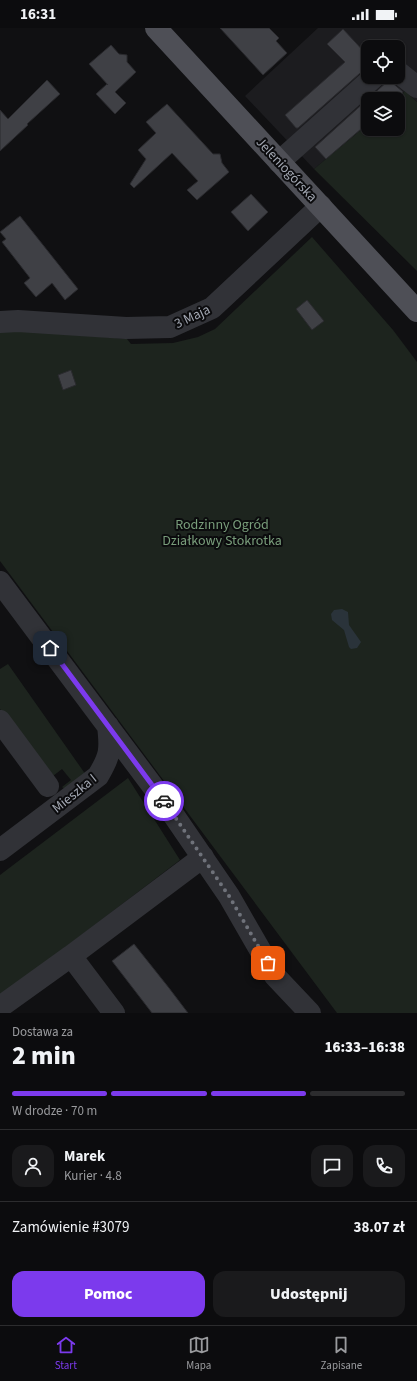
<!DOCTYPE html>
<html lang="pl">
<head>
<meta charset="utf-8">
<style>
  :root { --surface:#0c0c0e; --page:#1a1a1c; --text:#f1f3f6; --muted:#9a9b9e; --line:#2c2c2e; --accent:#7c3aed }
  body { margin:0; font-family:"Source Sans 3",sans-serif; background:var(--page); color:var(--text); height:100vh; display:flex; flex-direction:column; font-size:15px; white-space:nowrap }
  * { box-sizing:border-box; margin:0 }
  p { font-size:13px; color:var(--muted) }
  .icon { flex:none; width:22px; height:22px; fill:none; stroke:currentColor; stroke-width:2; stroke-linecap:round; stroke-linejoin:round }
  .map { position:relative; height:985px; overflow:hidden }
  .drawer { display:flex; flex-direction:column; background:var(--surface); flex:1 }
  .drawer>* { flex:none }
  .buttons { position:absolute; left:361px; top:12px; display:grid; gap:8px }
  .buttons a { display:grid; place-items:center; width:44px; height:44px; border-radius:8px; background:var(--surface); box-shadow:0 1px 3px #0004,0 0 0 1px var(--line); font-size:20px }
  .pin { position:absolute; display:grid; place-items:center; width:34px; height:34px; color:#fff; margin:-17px; border-radius:8px; box-shadow:0 2px 6px #0006 }
  .courier { position:absolute; display:grid; place-items:center; width:40px; height:40px; margin:-20px; border:3px solid #7c3aed; border-radius:50%; background:#fff; color:#222; box-shadow:0 1px 5px #0007 }
  .headline em { font-style:normal; font-weight:800 }
  .headline div { display:flex; flex-direction:column-reverse }
  .headline { display:flex; align-items:center; justify-content:space-between; height:68px; padding:0 12px }
  h1 { font-size:26px; font-weight:800; line-height:30px }
  .bar { display:grid; grid-template-columns:repeat(4,1fr); gap:6px 4px; align-content:center; height:48px; padding:0 12px }
  .bar i { height:5px; border-radius:3px; background:var(--line) }
  .bar .selected { background:var(--accent) }
  .bar p { grid-column:span 4 }
  .line { display:flex; align-items:center; gap:10px; padding:0 12px; border-top:1px solid var(--line) }
  .line div { flex:1 }
  .round { display:grid; place-items:center; flex:none; width:42px; height:42px; border-radius:12px; background:var(--page) }
  .primary-button { display:flex; gap:8px; margin-top:auto; padding:8px 12px }
  .primary-button a { flex:1; height:46px; border-radius:12px; background:var(--accent); color:#fff; font-size:16px; font-weight:800; line-height:46px; text-align:center }
  .primary-button a+a { background:var(--page); color:var(--text) }
  .status { display:flex; justify-content:space-between; align-items:center; height:28px; padding:0 20px; background:var(--surface); direction:ltr }
  .status svg { height:11px; fill:currentColor }
  .tab-bar { display:flex; justify-content:space-around; align-items:center; height:56px; border-top:1px solid var(--line); background:var(--surface); font-size:11px; color:var(--muted) }
  .tab-bar a { display:grid; justify-items:center; gap:2px }
  .tab-bar .selected { color:var(--accent) }
  .map>svg:first-child { display:block }
</style>
</head>
<body>
<div class="status"><b>16:31</b><svg viewBox="0 0 49 12"><path d="M0 12V9h3v3zM5 12V6h3v6zM10 12V3h3v9zM15 12V0h3v12zM26 1h20v11H26zM47 4h2v5h-2z"/></svg></div>
<div class="map">
<svg width="417" height="985" viewBox="0 0 417 985">
  <rect width="100%" height="100%" fill="#101012"/>
  <path fill="#1c1c1f" fill-rule="evenodd" d="M318 0H417V74L405 63 398 71H368V96L314 141 245 68ZM368 19H398V49H368Z"/>
  <path fill="#1d241e" d="M405 63 417 74V243L314 141 368 96V101H398V71Z
    M312 209 393 302 417 334V985H337L0 533V304L17 302 127 311 131 316 173 315 198 309 215 301Z
    M8 636 86 747 66 762 62 759 71 752 62 741 53 748 0 681V641Z
    M128 750 180 832 0 969V847Z"/>
  <path fill="#2a333a" d="M342 581 348 584 349 597 361 614 357 620 351 621 349 619 344 602 332 592 331 586 334 582Z"/>
  <path fill="#3f4045" stroke="#2a2a2e" d="M220 0H269L279 10 276 13 287 25 263 47Z
    M343 1 368 28V38L298 100H296L285 87 345 34 327 16Z
    M111 17 119 26 127 27V34L136 44 115 64 126 75 115 86 96 66 107 56 108 57 89 36Z
    M47 52 60 66 27 96 28 97 0 123V82L8 91Z
    M389 52 403 64 396 71H368Z
    M368 71V95L326 131 315 119Z
    M167 76 213 126H220L222 135 229 144 197 172 187 162 198 153 172 125 134 160 130 156 146 131 138 122 156 105 146 94Z
    M251 166 268 184 248 203 231 184Z
    M20 188 78 261 65 272 52 255 36 269 24 255 30 250 2 214 6 211 0 204Z
    M307 272 324 293 312 302 296 281Z
    M71 342 76 357 63 362 58 347Z
    M134 916 169 960 188 985H152L112 933Z"/>
  <g fill="none" stroke-linecap="round" stroke-linejoin="round">
    <path stroke="#313237" stroke-width="22" d="M398 44 417 59
      M279 134 374 49
      M0 294 18 293 126 300 170 299 212 280 321 178
      M0 554 166 776 229 868 275 948 310 985
      M0 693 48 758
      M0 822 98 748C110 728 111 722 108 698
      M0 979 71 928
      M114 985 71 928 203 829"/>
    <path stroke="#4e4f56" stroke-width="22" d="M156 0 417 283"/>
  </g>
  <g fill="none" stroke-linecap="round" stroke-linejoin="round">
    <path stroke="#6f727a" stroke-width="4" stroke-dasharray="0 7.2" d="M164 773 229 868 268 935"/>
    <path stroke="#7c3aed" stroke-width="5" d="M50 620 164 773"/>
  </g>
  <g text-anchor="middle" stroke-width="4" stroke-linejoin="round" paint-order="stroke">
    <g font-size="14" fill="#a2a7b2" stroke="#0b0b0d">
      <text transform="translate(287 141) rotate(47)" y="5">Jeleniogórska</text>
      <text transform="translate(192 288) rotate(-25)" y="5">3 Maja</text>
      <text transform="translate(74 765) rotate(-39)" y="5">Mieszka I</text>
    </g>
    <g font-size="14" fill="#799d7b" stroke="#0b0b0d">
      <text x="222" y="501">Rodzinny Ogród<tspan x="222" dy="16">Działkowy Stokrotka</tspan></text>
    </g>
  </g>
</svg>
<div class="buttons">
<a><svg class="icon" aria-label="locate" viewBox="0 0 24 24"><circle cx="12" cy="12" r="6"/><path d="M12 2v4M12 18v4M2 12h4M18 12h4"/></svg></a>
<a><svg class="icon" aria-label="layers" viewBox="0 0 24 24"><path d="M12 4l9 5-9 5-9-5zM3 14l9 5 9-5"/></svg></a>
</div>
<div class="pin" style="left:268px;top:935px;background:#ea580c"><svg class="icon" aria-label="bag" viewBox="0 0 24 24"><path d="M5 8h14l-1 12H6zM9 8a3 3 0 0 1 6 0"/></svg></div>
<div class="pin" style="left:50px;top:620px;background:#1f2937"><svg class="icon" aria-label="home" viewBox="0 0 24 24"><path d="M3 11l9-7 9 7M6 9v11h12V9"/></svg></div>
<div class="courier" style="left:164px;top:773px"><svg class="icon" aria-label="car" viewBox="0 0 24 24"><path d="M5 17H2v-5l4-1 3-4h7l3 4 3 1v5h-3M9 17h6M6 11h13"/><circle cx="7" cy="17" r="2"/><circle cx="17" cy="17" r="2"/></svg></div>
</div>
<section class="drawer">
<div class="headline"><div><h1>2 min</h1><p>Dostawa za</p></div><em>16:33–16:38</em></div>
<div class="bar"><i class="selected"></i><i class="selected"></i><i class="selected"></i><i></i><p>W drodze · 70 m</p></div>
<div class="line" style="height:72px"><a class="round"><svg class="icon" aria-label="person" viewBox="0 0 24 24"><circle cx="12" cy="8" r="4"/><path d="M4 21q1-7 8-7t8 7"/></svg></a><div><b>Marek</b><p>Kurier · 4.8</p></div><a class="round"><svg class="icon" aria-label="chat" viewBox="0 0 24 24"><path d="M4 5h16v11H9l-5 4z"/></svg></a><a class="round"><svg class="icon" aria-label="phone" viewBox="0 0 24 24"><path d="M5 4h4l2 5-3 2q2 4 5 5l2-3 5 2v4C11 20 4 13 5 4z"/></svg></a></div>
<div class="line" style="height:52px"><div>Zamówienie #3079</div><b>38.07 zł</b></div>
<div class="primary-button"><a>Pomoc</a><a>Udostępnij</a></div>
</section>
<nav class="tab-bar">
<a class="selected"><svg class="icon" aria-label="home" viewBox="0 0 24 24"><path d="M3 11l9-7 9 7M6 9v11h12V9"/></svg>Start</a>
<a><svg class="icon" aria-label="map" viewBox="0 0 24 24"><path d="M3 6l6-2 6 2 6-2v14l-6 2-6-2-6 2zM9 4v14M15 6v14"/></svg>Mapa</a>
<a><svg class="icon" aria-label="saved" viewBox="0 0 24 24"><path d="M7 4h10v16l-5-4-5 4z"/></svg>Zapisane</a>
</nav>
</body>
</html>
